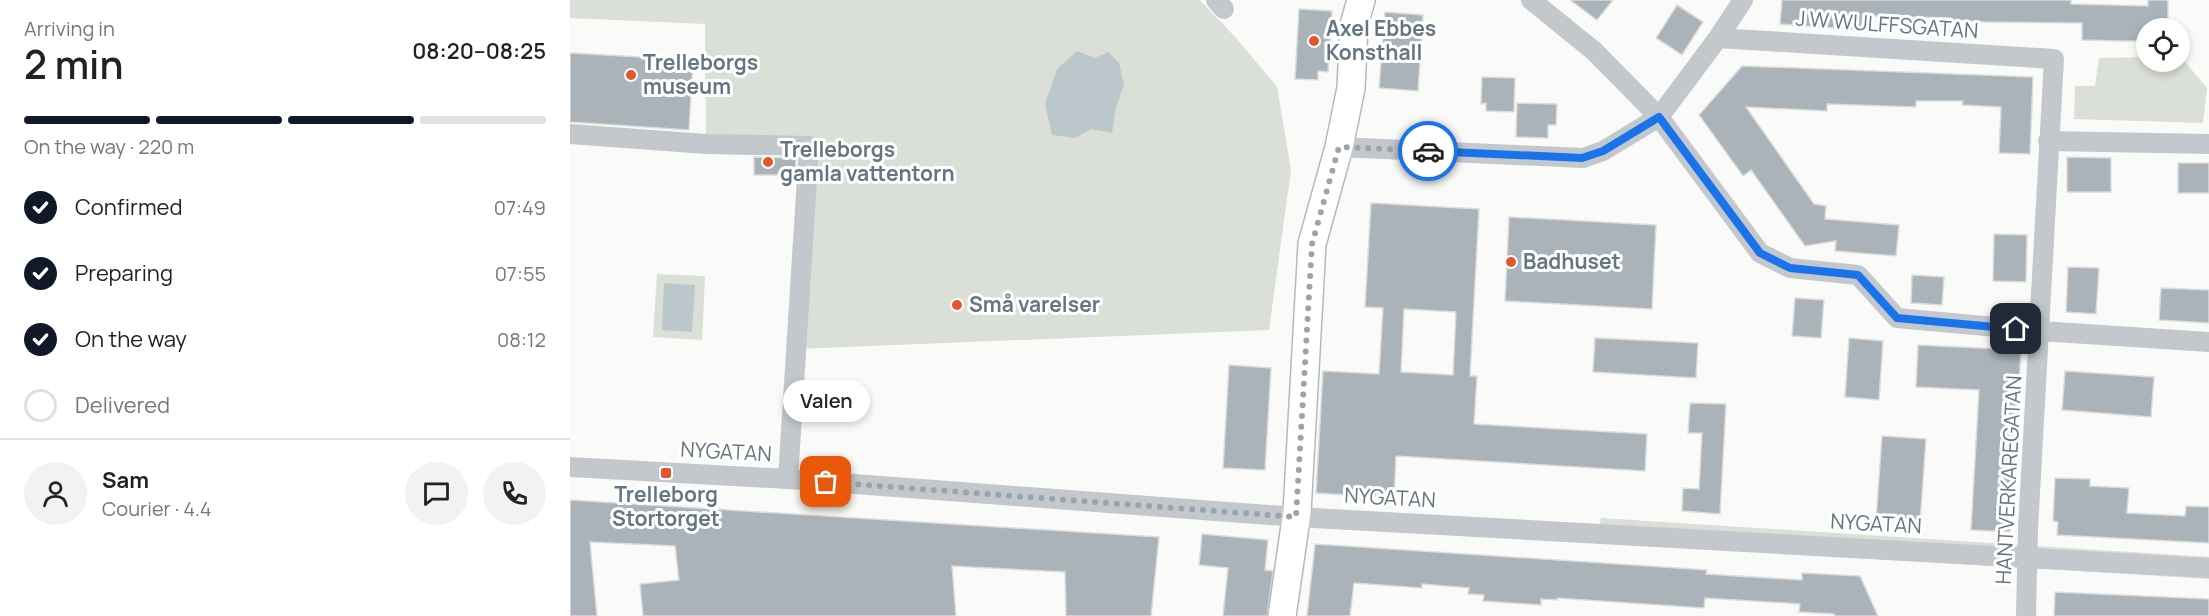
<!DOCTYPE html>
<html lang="en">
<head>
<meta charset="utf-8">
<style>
  :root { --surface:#fff; --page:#f2f2f2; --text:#222; --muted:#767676; --line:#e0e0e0; --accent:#111827 }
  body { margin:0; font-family:Manrope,sans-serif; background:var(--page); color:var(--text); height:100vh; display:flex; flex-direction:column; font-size:22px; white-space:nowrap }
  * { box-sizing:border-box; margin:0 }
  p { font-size:20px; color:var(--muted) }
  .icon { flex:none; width:33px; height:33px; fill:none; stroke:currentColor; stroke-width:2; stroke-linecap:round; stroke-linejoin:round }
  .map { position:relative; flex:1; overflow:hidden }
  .drawer { display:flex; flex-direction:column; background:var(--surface); width:570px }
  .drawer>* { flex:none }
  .controls { position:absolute; left:1566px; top:18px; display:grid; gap:12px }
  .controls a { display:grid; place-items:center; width:54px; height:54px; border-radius:50%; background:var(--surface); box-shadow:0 3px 9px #0003; font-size:30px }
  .pin { position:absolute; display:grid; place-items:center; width:51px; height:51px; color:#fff; margin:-26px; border-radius:12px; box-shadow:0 3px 9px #0006 }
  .courier { position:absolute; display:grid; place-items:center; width:60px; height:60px; margin:-30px; border:4px solid #1a73e8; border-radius:50%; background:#fff; color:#222; box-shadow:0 2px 8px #0007 }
  .bubble { position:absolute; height:42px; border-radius:21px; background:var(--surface); box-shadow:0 3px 9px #0003; font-size:20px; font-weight:600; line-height:42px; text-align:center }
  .head em { font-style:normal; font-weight:600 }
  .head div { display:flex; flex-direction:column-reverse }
  .head { display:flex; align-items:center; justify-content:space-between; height:102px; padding:0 24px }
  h1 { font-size:39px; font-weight:600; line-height:45px }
  .bar { display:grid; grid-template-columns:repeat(4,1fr); gap:9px 6px; align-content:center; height:72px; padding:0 24px }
  .bar i { height:8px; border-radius:4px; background:var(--line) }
  .bar .on { background:var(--accent) }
  .bar p { grid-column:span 4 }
  .line { display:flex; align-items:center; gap:15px; padding:0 24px; border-top:2px solid var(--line) }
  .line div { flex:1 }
  .round { display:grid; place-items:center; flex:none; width:63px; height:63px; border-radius:32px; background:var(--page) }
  ol { padding:0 24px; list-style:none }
  li { display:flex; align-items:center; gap:18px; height:66px }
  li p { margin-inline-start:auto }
  li .icon { padding:6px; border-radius:50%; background:var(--accent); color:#fff; stroke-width:4 }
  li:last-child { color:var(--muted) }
  li i { width:33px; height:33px; border:3px solid var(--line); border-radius:50% }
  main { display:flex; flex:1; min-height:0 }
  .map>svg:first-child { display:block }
</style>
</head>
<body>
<main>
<section class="drawer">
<div class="head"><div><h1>2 min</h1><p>Arriving in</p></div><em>08:20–08:25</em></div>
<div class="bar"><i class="on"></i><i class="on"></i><i class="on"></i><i></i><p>On the way · 220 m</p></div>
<ol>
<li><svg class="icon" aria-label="check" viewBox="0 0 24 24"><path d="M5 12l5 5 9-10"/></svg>Confirmed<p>07:49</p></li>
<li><svg class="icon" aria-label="check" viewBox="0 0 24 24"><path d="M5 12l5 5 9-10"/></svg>Preparing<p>07:55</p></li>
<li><svg class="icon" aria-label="check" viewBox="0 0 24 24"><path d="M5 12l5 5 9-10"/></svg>On the way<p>08:12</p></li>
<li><i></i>Delivered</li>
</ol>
<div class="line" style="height:108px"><a class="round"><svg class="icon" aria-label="person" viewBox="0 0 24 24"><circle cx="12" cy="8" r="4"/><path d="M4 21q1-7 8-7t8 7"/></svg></a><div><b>Sam</b><p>Courier · 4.4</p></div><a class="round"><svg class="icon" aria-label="chat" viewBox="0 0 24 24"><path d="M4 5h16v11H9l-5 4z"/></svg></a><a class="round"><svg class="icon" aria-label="phone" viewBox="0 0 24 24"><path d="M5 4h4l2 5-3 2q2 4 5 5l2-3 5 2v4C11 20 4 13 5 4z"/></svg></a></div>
</section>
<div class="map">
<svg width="1639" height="616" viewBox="0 0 1639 616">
  <rect width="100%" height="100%" fill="#fafaf8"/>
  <path fill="#dadfd7" d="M0 0H630L666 38 707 87 721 170 699 330 226 349 238 146 136 144 135 24 0 18Z
    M1576 57V62H1610L1611 57 1637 88 1633 123 1504 119 1505 86H1525L1529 58Z
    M87 274 135 276 132 340 83 337Z
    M1031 518 1639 557V579L1027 542Z"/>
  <path fill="#bbc7cb" d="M507 51 525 58 538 52 549 63 554 85 546 107 542 133 521 129 505 138 482 135 475 104 487 69Z
    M94 283 125 285 122 332 92 330Z"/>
  <path fill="#aab3b9" stroke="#dcdcda" stroke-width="1.5" fill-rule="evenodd" d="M1000 0H1043L1027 20Z
    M1212 0H1501V4L1578 6V0H1598V28H1576V41H1551L1512 40V23L1415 22 1381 20V18L1293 16 1292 30 1210 24Z
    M1107 5 1133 22 1112 55 1086 38Z
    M729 9 762 11 758 72 748 71V80L725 79Z
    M815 12 853 15 848 91 809 88Z
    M0 53 123 60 119 130 0 122Z
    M1172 66 1463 77 1460 154 1429 153 1431 107 1392 105 1393 101H1346V107L1257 104V111L1176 107 1244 204 1256 206 1255 219 1329 225 1326 256 1265 251 1266 241 1235 246 1181 170 1173 176 1129 115Z
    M912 77 945 78 944 112 916 111V103L911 104Z
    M947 103 987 104 986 125H978V138L946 137Z
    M184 157 226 158 225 176 216 168 207 175H184Z
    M1497 157 1541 158V192H1497Z
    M1608 163H1639V193H1608Z
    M801 203 909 209 900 376H907L904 424 1077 434 1075 471 826 456 824 498 746 493 753 371 809 374 813 308 795 307ZM834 309 886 312 883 375 831 372Z
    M939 217 1086 225 1082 309 935 301Z
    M1424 234 1457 235 1456 282 1423 281Z
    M1498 267 1529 268 1526 314 1496 312Z
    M1342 275 1374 277 1372 305 1341 303Z
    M1591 288 1639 290V323L1589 320Z
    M1225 298 1254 300 1251 338 1222 336Z
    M1025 338 1128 343 1126 378 1023 372Z
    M1279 338 1313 341 1309 400 1275 397Z
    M1348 345 1451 350 1440 532 1401 530 1409 390 1346 387Z
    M659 365 701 368 695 470 653 468Z
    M1495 371 1584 377 1581 417 1492 410Z
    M1120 403 1156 404 1150 514 1112 511 1113 488 1129 489 1132 433H1118Z
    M1312 436 1356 439 1350 523 1306 520Z
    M1485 478 1520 479V486L1559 488 1557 513 1615 516 1616 506 1639 507V543L1487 535 1488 522 1483 521Z
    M0 500 589 537 581 616H496L495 572 382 566 386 616H73L70 584 109 580 105 546 20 542 27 616H0Z
    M632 534 698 540 695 570 703 571 697 616H653L658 568 629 565Z
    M745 544 1137 570 1136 574 1232 580V573L1290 576 1308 616H1265L1264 614 1229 612 1230 604 1135 598 1134 608 987 598V600L971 599V605L913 601 914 595 898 594 899 588 852 584V588L784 583 780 616H737Z
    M1485 592 1639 599V616H1484Z"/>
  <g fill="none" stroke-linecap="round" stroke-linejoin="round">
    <defs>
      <path id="secondary" d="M712 616 727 512 742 244 769 147 781 88 784 25 791 0"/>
    </defs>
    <use href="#secondary" stroke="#b3babf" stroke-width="30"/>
    <path stroke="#c3c8cc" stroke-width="20" d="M646 0 654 9
      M961 0 1024 51 1089 117 1190 253 1220 268 1288 275 1327 318 1470 331 1639 342
      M1148 38 1484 59 1458 529 1456 616
      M0 134 136 144 239 146 218 479
      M1478 141 1639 144
      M769 147 1013 158 1033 151 1089 117 1148 38 1173 0
      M0 467 218 479 726 517 1639 568"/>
    <use href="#secondary" stroke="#fff" stroke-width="27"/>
  </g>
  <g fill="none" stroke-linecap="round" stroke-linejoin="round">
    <path stroke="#99a4ac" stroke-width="6" stroke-dasharray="0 10.8" d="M256 482 726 517 742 244 769 147 858 151"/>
    <path stroke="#1a73e8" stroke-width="8" d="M858 151 1012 158 1033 151 1089 117 1190 253 1220 268 1288 275 1327 318 1446 329"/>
  </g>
  <g fill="#e4572e" stroke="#fff" stroke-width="2">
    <circle cx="744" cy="41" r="6"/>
    <circle cx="61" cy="75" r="6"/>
    <circle cx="198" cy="162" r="6"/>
    <circle cx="941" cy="262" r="6"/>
    <circle cx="387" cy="305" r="6"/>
    <rect x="90" y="467" width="12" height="12" rx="3"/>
  </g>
  <g text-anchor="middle" stroke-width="6" stroke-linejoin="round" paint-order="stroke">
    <g font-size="21" fill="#657683" stroke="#fff">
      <text transform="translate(1317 25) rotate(4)" y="7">J W WULFFSGATAN</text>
      <text transform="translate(156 452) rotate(3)" y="7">NYGATAN</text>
      <text transform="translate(1439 480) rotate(-87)" y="7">HANTVERKAREGATAN</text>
      <text transform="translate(820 498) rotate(3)" y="7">NYGATAN</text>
      <text transform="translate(1306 524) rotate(3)" y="7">NYGATAN</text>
    </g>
    <g font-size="21" font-weight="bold" fill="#657683" stroke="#fff" text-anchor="start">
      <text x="756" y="36">Axel Ebbes<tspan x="756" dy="24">Konsthall</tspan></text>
      <text x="73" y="70">Trelleborgs<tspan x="73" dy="24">museum</tspan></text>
      <text x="210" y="157">Trelleborgs<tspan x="210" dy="24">gamla vattentorn</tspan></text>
      <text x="953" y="269">Badhuset</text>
      <text x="399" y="312">Små varelser</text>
      <text x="96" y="502" text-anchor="middle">Trelleborg<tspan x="96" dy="24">Stortorget</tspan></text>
    </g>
  </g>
</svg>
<div class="controls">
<a><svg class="icon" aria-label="locate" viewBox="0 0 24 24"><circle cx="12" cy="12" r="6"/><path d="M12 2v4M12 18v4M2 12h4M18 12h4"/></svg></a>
</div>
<div class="pin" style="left:256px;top:482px;background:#ea580c"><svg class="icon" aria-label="bag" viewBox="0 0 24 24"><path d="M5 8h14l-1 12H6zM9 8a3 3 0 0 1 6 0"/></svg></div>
<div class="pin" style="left:1446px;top:329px;background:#1f2937"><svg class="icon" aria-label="home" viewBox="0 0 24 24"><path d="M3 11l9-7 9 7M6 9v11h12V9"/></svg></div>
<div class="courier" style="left:858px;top:151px"><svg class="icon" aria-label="car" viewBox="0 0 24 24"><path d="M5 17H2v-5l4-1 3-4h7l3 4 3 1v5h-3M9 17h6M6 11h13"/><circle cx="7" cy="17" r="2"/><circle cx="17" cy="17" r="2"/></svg></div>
<div class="bubble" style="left:213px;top:380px;width:87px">Valen</div>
</div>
</main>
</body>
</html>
